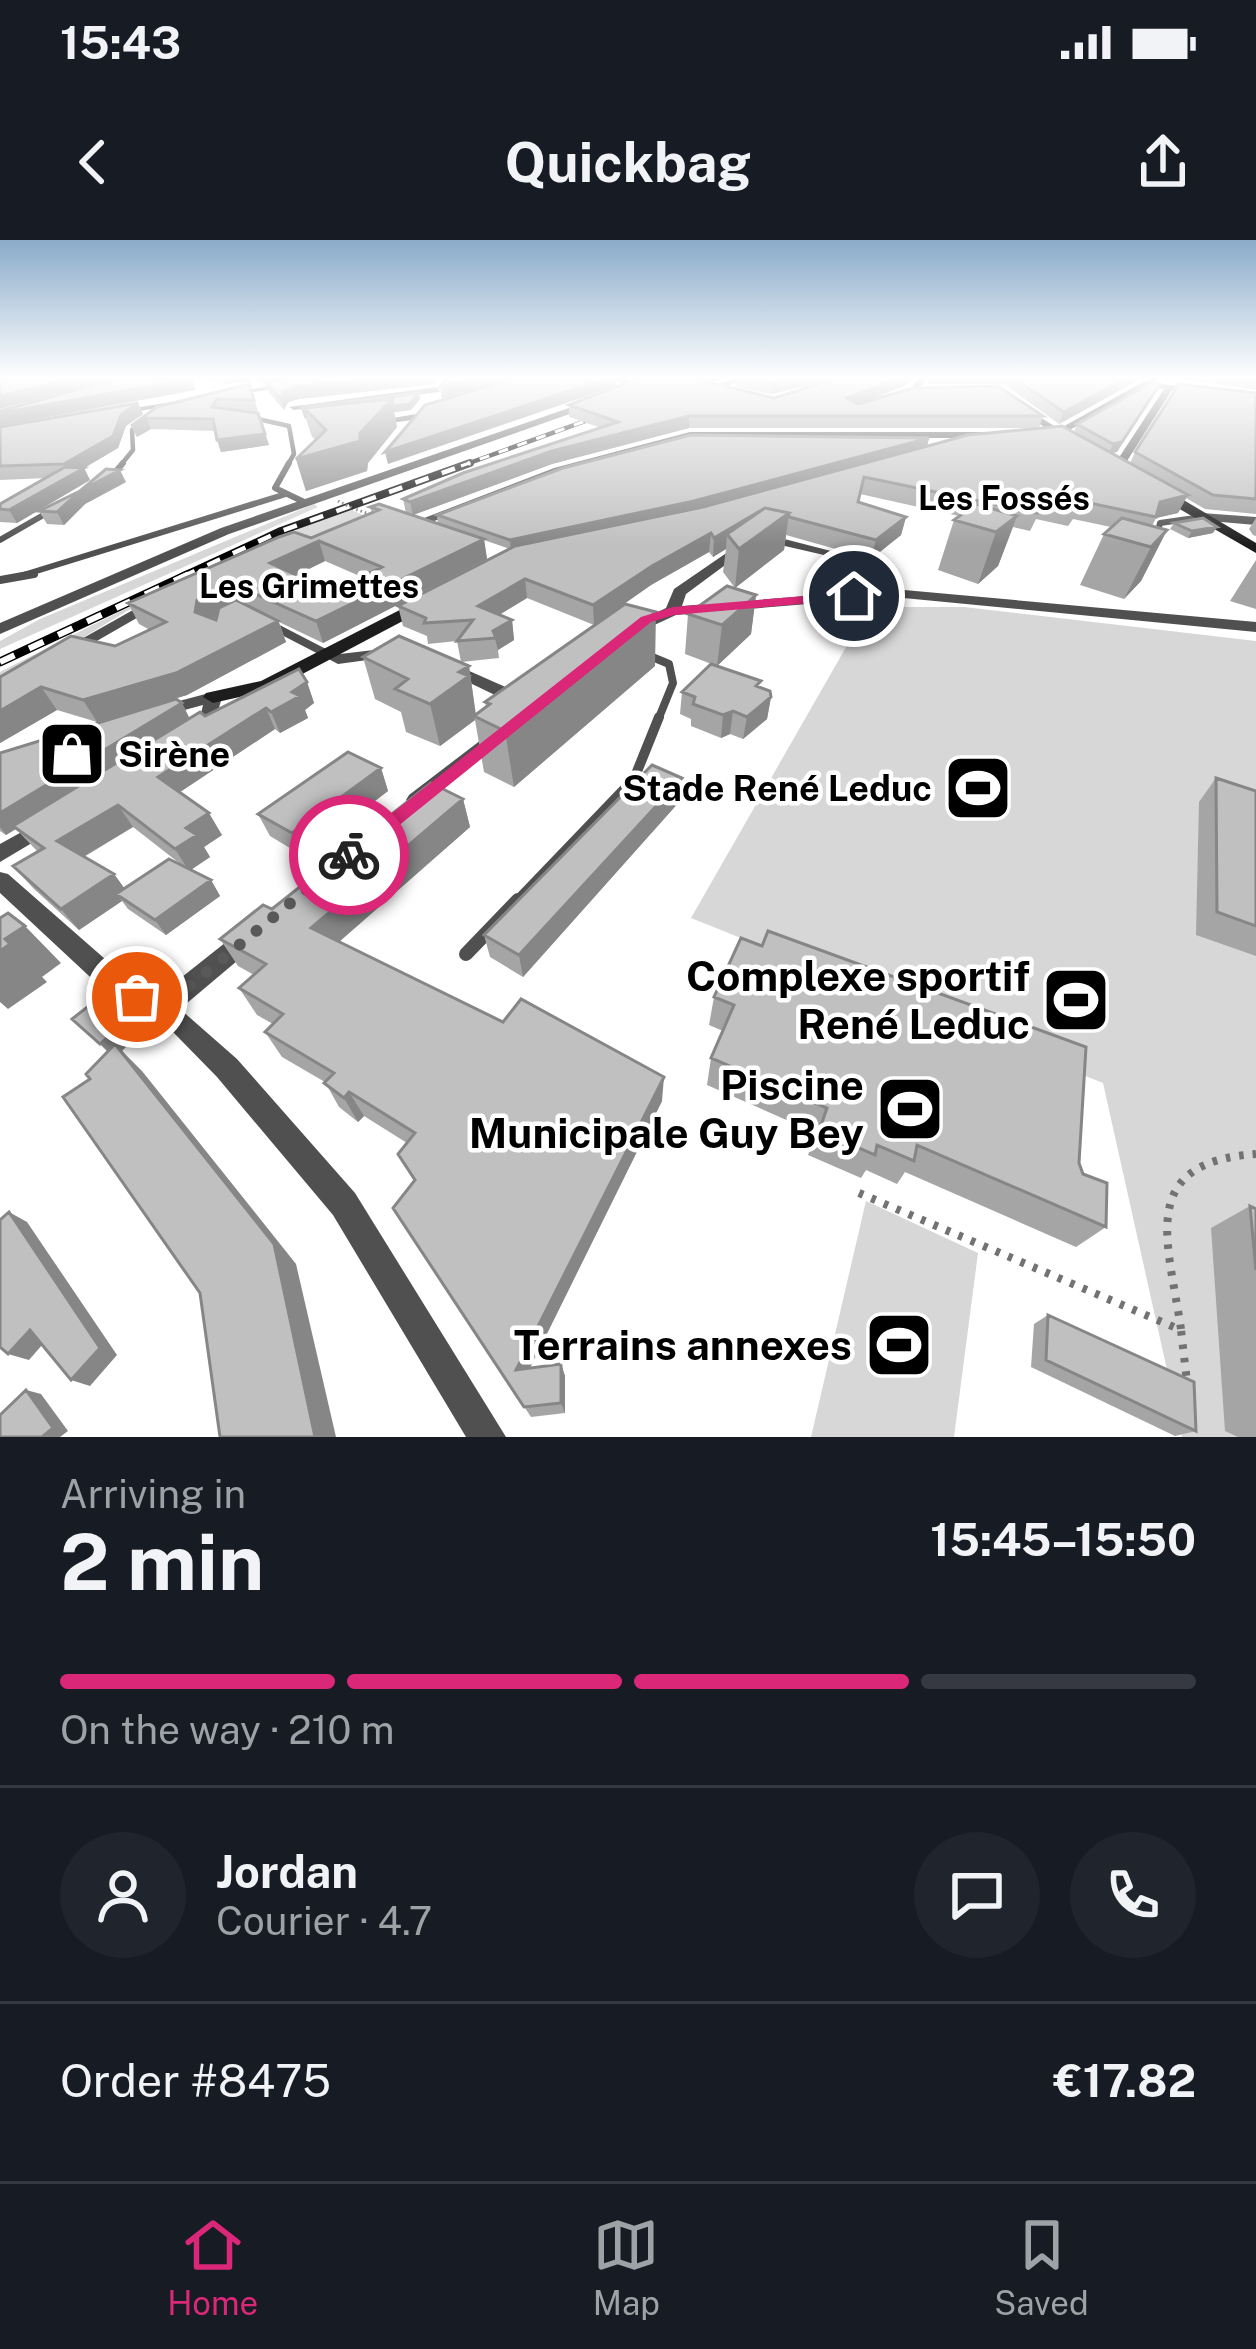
<!DOCTYPE html>
<html lang="en">
<head>
<meta charset="utf-8">
<style>
  :root { --surface:#171b24; --page:#20242c; --text:#f1f3f6; --muted:#9ea1a6; --line:#363941; --accent:#db2777 }
  body { margin:0; font-family:"Public Sans",sans-serif; background:var(--page); color:var(--text); height:100vh; display:flex; flex-direction:column; font-size:45px; white-space:nowrap }
  * { box-sizing:border-box; margin:0 }
  p { font-size:39px; color:var(--muted) }
  .icon { flex:none; width:66px; height:66px; fill:none; stroke:currentColor; stroke-width:2; stroke-linecap:round; stroke-linejoin:round }
  .map { position:relative; height:1197px; overflow:hidden }
  .drawer { display:flex; flex-direction:column; background:var(--surface); flex:1 }
  .drawer>* { flex:none }
  .pin { position:absolute; display:grid; place-items:center; width:102px; height:102px; color:#fff; margin:-51px; border:6px solid #fff; border-radius:50%; box-shadow:0 3px 12px #0007 }
  .courier { position:absolute; display:grid; place-items:center; width:120px; height:120px; margin:-60px; border:9px solid #db2777; border-radius:50%; background:#fff; color:#222; box-shadow:0 3px 15px #0007 }
  .summary em { font-style:normal; font-weight:700 }
  .summary div { display:flex; flex-direction:column-reverse }
  .summary { display:flex; align-items:center; justify-content:space-between; height:204px; padding:0 60px }
  h1 { font-size:78px; font-weight:700; line-height:90px }
  .bar { display:grid; grid-template-columns:repeat(4,1fr); gap:18px 12px; align-content:center; height:144px; padding:0 60px }
  .bar i { height:15px; border-radius:9px; background:var(--line) }
  .bar .current { background:var(--accent) }
  .bar p { grid-column:span 4 }
  .line { display:flex; align-items:center; gap:30px; padding:0 60px; border-top:3px solid var(--line) }
  .line div { flex:1 }
  .round { display:grid; place-items:center; flex:none; width:126px; height:126px; border-radius:63px; background:var(--page) }
  .status { display:flex; justify-content:space-between; align-items:center; height:84px; padding:0 60px; background:var(--surface); direction:ltr }
  .status svg { height:33px; fill:currentColor }
  header { display:flex; justify-content:space-between; align-items:center; height:156px; padding:0 60px; background:var(--surface); font-size:54px; font-weight:700 }
  .tab-bar { display:flex; justify-content:space-around; align-items:center; height:168px; border-top:3px solid var(--line); background:var(--surface); font-size:33px; color:var(--muted) }
  .tab-bar a { display:grid; justify-items:center; gap:6px }
  .tab-bar .current { color:var(--accent) }
  .map>svg:first-child { display:block }
</style>
</head>
<body>
<div class="status"><b>15:43</b><svg viewBox="0 0 49 12"><path d="M0 12V9h3v3zM5 12V6h3v6zM10 12V3h3v9zM15 12V0h3v12zM26 1h20v11H26zM47 4h2v5h-2z"/></svg></div>
<header><svg class="icon" aria-label="back" viewBox="0 0 24 24"><path d="M15 5l-7 7 7 7"/></svg>Quickbag<svg class="icon" aria-label="share" viewBox="0 0 24 24"><path d="M12 15V3M7 8l5-5 5 5M5 13v7h14v-7"/></svg></header>
<div class="map">
<svg width="1256" height="1197" viewBox="0 0 1256 1197">
  <rect width="100%" height="100%" fill="#fff"/>
  <path fill="#d7d7d7" d="M314 264 318 267 0 409V401L40 379Z
    M350 269 367 277 245 318 127 371 0 448V432C112 375 228 316 350 269Z
    M869 367H964L1256 401V1197H1182L1103 843 691 678Z
    M866 961 978 1013 954 1197H811Z"/>
  <g fill="none" stroke-linecap="round" stroke-linejoin="round">
    <path stroke="#727272" stroke-width="3" stroke-dasharray="1.5 3" stroke-linecap="butt" d="M352 268 375 276
      M840 317 891 333"/>
    <path stroke="#727272" stroke-width="8" stroke-dasharray="4.5 9" stroke-linecap="butt" d="M859 953 1181 1090 1187 1142
      M1181 1089C1168 1001 1136 922 1256 914"/>
    <path stroke="#505050" stroke-width="4.5" d="M249 177 289 186 294 214 287 226
      M120 226 133 210 132 190 142 184"/>
    <path stroke="#505050" stroke-width="6" d="M289 223 275 248 304 262
      M112 236 123 223
      M1157 296 1160 283 1202 277
      M0 300 54 269
      M17 337 286 254"/>
    <path stroke="#505050" stroke-width="8" d="M0 340 34 334
      M271 385 327 414
      M645 414 669 424 673 443 658 480"/>
    <path stroke="#505050" stroke-width="10" d="M515 663 634 539 659 477"/>
    <path stroke="#505050" stroke-width="14" d="M466 714 518 660"/>
    <path fill="#505050" fill-rule="evenodd" d="M320 138H338L115 175 110 172Z
      M600 138H619L650 144 646 147Z
      M734 138H745L719 150 724 151V155L706 150Z
      M919 138H928L917 150 935 151V155L906 154Z
      M1150 138H1160L1154 143 1256 155V161L1172 150 1127 221 1107 224 1103 219 1120 216 1164 149 1147 147 1059 196 1011 166 1019 164 1059 189Z
      M437 147 440 152 294 170 289 167Z
      M592 160 595 165 229 294 0 394V383L221 288Z
      M416 174 419 179 369 186 364 183Z
      M690 192H996L1001 195 996 198H690L562 232 416 288 406 285 554 228Z
      M1202 273 1256 277V285L1198 280V274Z
      M757 292 831 311 824 315 759 300 686 354 682 366 893 349 1256 382V392L893 357 676 375 637 393H627V387L666 368 674 349Z
      M156 357 161 358V364L69 417 63 419 55 414Z
      M391 408 397 410V416L338 424 319 414 327 409 340 414Z
      M449 422 530 458 533 462 530 466H518L443 430V424Z
      M213 452 222 457 214 486 208 487 199 482 203 465 155 478 146 473 149 469Z
      M498 487 504 489 507 493 504 497 423 565H409L406 560 409 555Z
      M45 579 55 586 52 591 0 622V604Z
      M0 632 8 634 121 733 158 756 240 691 248 688 256 691 260 698 256 705 180 769 237 819 355 953 506 1197H466L333 975 217 837 174 793 103 749 0 653Z"/>
    <path fill="#1d1d1d" fill-rule="evenodd" d="M1150 246H1160L1256 303V313L1150 252Z
      M429 355 437 360 435 364 274 449 213 463 203 457 206 453 261 441Z"/>
    <defs>
      <path id="rail-far2" d="M461 226 613 171"/>
      <path id="rail-far1" d="M182 337 281 291 470 223"/>
      <path id="rail" d="M0 422 189 334"/>
    </defs>
    <use href="#rail-far2" stroke="#000" stroke-width="4.5"/>
    <use href="#rail-far1" stroke="#000" stroke-width="8"/>
    <use href="#rail" stroke="#000" stroke-width="9"/>
    <use href="#rail-far2" stroke="#fff" stroke-width="3" stroke-dasharray="10" stroke-linecap="butt"/>
    <use href="#rail-far1" stroke="#fff" stroke-width="4.5" stroke-dasharray="14" stroke-linecap="butt"/>
    <use href="#rail" stroke="#fff" stroke-width="6" stroke-dasharray="16" stroke-linecap="butt"/>
    <path stroke="#727272" stroke-width="3" stroke-dasharray="1.5 3" stroke-linecap="butt" d="M338 261 352 268"/>
  </g>
  <path fill="#a5a5a5" fill-rule="evenodd" d="M194 138H247L249 142 224 144Z
    M255 138H440L434 144 299 159 288 162 284 170 269 153 265 142 282 139 259 141Z
    M639 138H724L711 143 774 158 838 138H914L904 146 861 163 1043 176 1039 188H689L552 224 413 275 438 284 437 275 929 198 927 206 1074 192 1077 184 1160 144 1117 212 1112 213 1130 223 1135 212 1256 153V274L1205 269 1186 258 1178 273 1156 278 1152 286 1167 290 1141 341 1124 359 1080 345 1104 294 1111 287 1073 279 1068 286 1036 279 1030 291 1013 287 998 326 978 344 938 330 954 280 959 276 860 254 858 262 906 277 901 295 871 319 786 295 784 310 735 348 723 332 726 309 713 317 709 312 651 345 594 385 527 358 499 375 512 380 514 400 498 410 499 418 461 422 457 401 428 404 427 396 403 386 398 366 510 309 484 300 487 319 323 403 279 382 286 402 187 455 97 482 57 470 0 503V437L115 406 150 390 139 384 128 363 311 298 372 273 370 267 406 273 403 259 601 188 569 177V165ZM325 321 362 337 332 351 297 335Z
    M736 138H837L771 154 735 147Z
    M930 138H1142L1059 184 1004 144H928Z
    M1176 138H1256V150Z
    M249 144 258 171 232 170 258 173 269 205 221 212 215 191 151 189 137 197 131 186 157 167Z
    M419 153 420 159 411 170 394 172 397 187 368 223 367 231 306 251 296 219 316 200 312 197 302 167Z
    M138 163 143 174 126 186 118 208 84 228 90 240 17 283 0 282V264L47 238 0 240V187Z
    M126 242 85 264 64 285 47 284 39 271Z
    M1256 278V296L1253 295 1249 289Z
    M1174 283 1213 293 1188 298 1170 289Z
    M1256 320V369L1230 361Z
    M756 355 751 394 717 426 685 414 688 374Z
    M363 417 469 426 476 475 486 467 485 462 655 426 514 547 484 532 475 480 440 506 406 492 401 472 375 459Z
    M307 442 314 463 305 470 308 478 280 493 275 489 180 552 222 595 204 607 210 617 191 630 211 640 220 656 166 695 128 669 122 661 79 690 33 648 13 626 38 612 16 589 6 595 0 591V513L182 463 190 479 205 476ZM133 587 183 626 124 648 114 634 84 617Z
    M760 447 771 457 767 479 743 499 730 494 721 498 691 486V479L680 474 682 452Z
    M381 528 388 551 303 616 270 596 258 574Z
    M682 538 680 561 523 737 490 717 484 695Z
    M1216 538 1256 551V716L1196 695 1199 562Z
    M463 559 470 587 339 702 662 861 530 1128 561 1124 565 1136V1173L531 1177 393 968 414 941 398 914 407 903 364 876 358 882 339 867 325 842 282 817 265 792 273 784 257 775 239 748 254 735 238 726 220 699Z
    M741 698 1079 923 1106 987 1076 1007 905 932 897 944 866 930 861 938 808 915 816 893 707 845 711 818 723 791 709 785 714 757Z
    M1250 966 1256 969V1197H1238L1225 1191 1211 988Z
    M1048 1075 1196 1191 1175 1196 1031 1127 1034 1084Z"/>
  <path fill="#868686" d="M73 138H119L0 169V156Z
    M222 138H247L249 142 224 144Z
    M257 138H302L259 141Z
    M387 138H440L434 144 299 159 288 162 284 170 281 159 284 151 296 147Z
    M477 138H519L442 158 440 147Z
    M609 138H616V146L388 224 385 212Z
    M704 138H724L704 146 702 152Z
    M795 138H837L771 154 772 143Z
    M900 138H914L904 146 845 169 847 158Z
    M1127 138H1142L1059 184 1064 172Z
    M192 139 196 150 0 186V173Z
    M1160 144 1117 212 1109 213 1113 204Z
    M419 153 420 159 411 170 394 172 397 187 368 223 367 231 306 251 296 219 360 193 392 159Z
    M138 163 143 174 126 186 118 208 84 228 90 240 17 283 9 270 70 236 64 224Z
    M689 176V188L552 224 413 275 410 262 552 211Z
    M146 178 151 189 137 197 131 186Z
    M265 194 269 205 221 212 217 200Z
    M929 198 927 206 693 270 511 309 510 300Z
    M120 230 126 242 85 264 64 285 57 272 79 252Z
    M1188 255 1178 273 1156 278 1160 262Z
    M760 269 758 288 727 294 726 309 713 317 714 298Z
    M789 273 784 310 735 348 739 309Z
    M1017 276 998 326 978 344 996 292Z
    M906 277 901 295 871 319 876 300Z
    M1217 287 1213 293 1188 298 1192 291Z
    M1167 290 1141 341 1124 359 1151 307Z
    M711 293 709 312 651 345 594 385 593 365 652 326Z
    M484 299 487 319 323 403 316 381Z
    M319 301 325 321 278 344 270 323Z
    M525 339 527 358 481 386 478 366Z
    M233 344 242 365 206 381 195 372 197 360Z
    M756 355 751 394 717 426 722 385Z
    M656 372 655 426 514 547 505 491Z
    M512 380 514 400 498 410 493 391Z
    M278 381 286 402 187 455 97 482 83 460Z
    M469 426 476 477 474 476 475 480 440 506 430 464 459 432Z
    M307 442 314 463 305 470 308 478 280 493 271 472 292 452Z
    M41 447 57 470 0 503V471Z
    M771 457 767 479 743 499 747 477Z
    M182 463 190 480 6 595 0 587V573Z
    M266 468 275 489 171 558 158 537Z
    M733 471 730 494 721 498 723 475Z
    M381 528 388 551 303 616 292 593Z
    M682 538 680 561 523 737 519 715Z
    M463 559 470 587 324 715 311 688Z
    M118 565 133 587 74 622 57 601Z
    M209 573 222 595 204 607 210 617 189 631 175 609 186 588Z
    M114 634 130 656 116 654 122 661 79 690 61 669Z
    M211 640 220 656 166 695 155 680Z
    M25 686 61 723 42 737 5 699Z
    M10 704 47 742 8 769 0 762V711Z
    M129 777 142 791 122 811 142 831 296 1024 336 1197H315L114 818 100 804Z
    M664 837 662 861 523 1142 516 1130Z
    M349 852 364 876 358 882 344 858Z
    M9 972 27 982 117 1115 90 1146 71 1140Z
    M30 1090 49 1097 29 1120 8 1114Z
    M561 1124 565 1136V1173L561 1163Z
    M26 1150 41 1154 68 1191 60 1197H42Z"/>
  <path fill="#c0c0c0" stroke="#868686" stroke-width="3" fill-rule="evenodd" d="M0 138H73L0 156Z
    M118 138 192 139 0 173V171Z
    M293 138H387L296 147 284 151 281 159 265 142Z
    M447 138H477L440 147Z
    M515 138H609L385 212 425 165Z
    M639 138H704L703 141 774 158 838 138H900L847 158 858 164 913 148 998 146 1043 176H689L552 211 410 262 403 259 463 233 618 182 569 165Z
    M742 138H795L772 143Z
    M1013 138H1127L1064 172Z
    M1152 143 1160 144 1122 202 1113 204 1077 184Z
    M249 144 254 160 217 159 212 167 258 173 265 194 217 200 213 179 146 178 131 186 157 167Z
    M1179 144 1256 153V259L1213 255 1135 212Z
    M419 153 410 164 393 166 392 159 304 168 306 178 302 167Z
    M392 159 360 193V201L296 219 326 190 304 168Z
    M138 163 121 175 113 196 64 224 0 226V187Z
    M1062 186 1188 255 1160 262 1156 277 1080 261 1075 268 1043 261 1037 273 864 237 858 262 906 277 876 300 789 277V273L765 268 714 298 711 293 652 326 593 365 525 339 478 366 512 380 493 391 496 398 457 401 473 380 424 383 426 378 398 366 515 306 703 267 968 195Z
    M691 195 929 198 694 261 510 300 437 275 563 228Z
    M65 227 84 228 9 270 0 269V264Z
    M106 229 120 230 80 251Z
    M80 251 57 272 39 271Z
    M379 264 484 299 316 381 233 344 197 360 195 372 216 380 219 368 236 360 278 381 176 433 83 460 41 447 0 471V437L71 396 115 406 166 382 128 363 279 297 294 292 311 298 379 270 370 267ZM319 301 382 327 332 351 270 323Z
    M976 264 1017 276 996 292 954 280Z
    M765 268 789 273 739 309 727 294Z
    M1122 278 1167 290 1151 307 1104 294Z
    M1203 278 1217 287 1192 291 1174 283Z
    M727 346 756 355 722 385 688 374Z
    M625 364 656 372 505 491 474 476 490 464 485 462Z
    M399 396 469 426 459 432 469 436 430 464 395 449 408 439 363 417Z
    M711 424 761 441 756 446 770 451 771 457 747 477 733 471 723 475 693 464 695 457 682 452Z
    M299 429 307 442 292 452 300 456 271 472 266 468 158 537 209 573 186 588 197 595 175 609 118 565 57 601 114 634 61 669 13 626 44 608 13 586 200 472 205 476Z
    M176 459 182 463 0 573V513Z
    M348 512 381 528 292 593 258 574Z
    M652 525 682 538 519 715 484 695Z
    M1216 538 1256 551V686L1217 672Z
    M431 543 463 559 311 688 503 782 521 759 664 837 516 1130 561 1124V1163L524 1167 393 968 415 940 398 914 415 893 349 852 344 858 324 843 334 833 265 792 283 774 239 748 266 724 220 699 263 665 272 669Z
    M169 619 211 640 155 680 116 654Z
    M8 673 25 686 5 699 10 704 0 711V678Z
    M768 691 1086 807 1079 923 1083 934 1107 943 1106 987 917 905 914 921 877 905 875 915 819 891 827 868 711 818 734 765 714 757 741 698 762 706Z
    M103 755 129 777 100 804 72 779Z
    M115 804 274 1004 315 1197H220L200 1053 63 857 90 839 86 834Z
    M1250 966 1256 969V1030Z
    M9 972 100 1108 71 1140 30 1090 8 1114 0 1107V980Z
    M1048 1075 1194 1142 1196 1191 1046 1120Z
    M26 1150 53 1188 42 1197H0V1175Z"/>
  <linearGradient id="sky" x2="0" y2="1"><stop stop-color="#8aabca"/><stop offset="0.45" stop-color="#fff"/><stop offset="1" stop-color="#fff" stop-opacity="0"/></linearGradient>
  <rect width="1256" height="305" fill="url(#sky)"/>
  <path fill="#db2777" d="M854 352 858 359 674 375 651 382 356 620 339 615 641 377 673 367Z"/>
  <g fill="none" stroke-linecap="round" stroke-linejoin="round">
    <path stroke="#595959" stroke-width="12" stroke-dasharray="0 21.6" d="M137 757 160 770 349 615"/>
  </g>
  <defs>
    <symbol id="shop-square" viewBox="-11 -11 22 22"><rect x="-9" y="-9" width="18" height="18" rx="4" fill="#000" stroke="#fff"/><path d="M-5-2.5h2.3a2.7 3.5 0 0 1 5.4 0H5L5.5 6h-11ZM-1.5-2.5h3a1.5 2.3 0 0 0-3 0Z" fill="#fff"/></symbol>
    <symbol id="stadium-square" viewBox="-11 -11 22 22"><rect x="-9" y="-9" width="18" height="18" rx="4" fill="#000" stroke="#fff"/><path d="M0-5a6.5 5 0 1 0 0 10a6.5 5 0 1 0 0-10ZM-3.5-1.8h7v3.6h-7Z" fill="#fff"/></symbol>
  </defs>
  <g fill-rule="evenodd">
    <use href="#shop-square" x="34" y="476" width="76" height="76"/>
    <use href="#stadium-square" x="940" y="510" width="76" height="76"/>
    <use href="#stadium-square" x="1038" y="722" width="76" height="76"/>
    <use href="#stadium-square" x="872" y="831" width="76" height="76"/>
    <use href="#stadium-square" x="861" y="1067" width="76" height="76"/>
  </g>
  <g text-anchor="middle" stroke-width="9" stroke-linejoin="round" paint-order="stroke">
    <g font-size="33" font-weight="bold" fill="#000" stroke="#fff">
      <text x="1004" y="270">Les Fossés</text>
      <text x="309" y="358">Les Grimettes</text>
    </g>
    <g font-size="36" font-weight="bold" fill="#000" stroke="#fff" text-anchor="start">
      <text x="118" y="527">Sirène</text>
      <text x="932" y="561" text-anchor="end">Stade René Leduc</text>
    </g>
    <g font-size="42" font-weight="bold" fill="#000" stroke="#fff" text-anchor="end">
      <text x="1030" y="751">Complexe sportif<tspan x="1030" dy="48">René Leduc</tspan></text>
      <text x="864" y="860">Piscine<tspan x="864" dy="48">Municipale Guy Bey</tspan></text>
      <text x="852" y="1120">Terrains annexes</text>
    </g>
  </g>
</svg>
<div class="pin" style="left:137px;top:757px;background:#ea580c"><svg class="icon" aria-label="bag" viewBox="0 0 24 24"><path d="M5 8h14l-1 12H6zM9 8a3 3 0 0 1 6 0"/></svg></div>
<div class="pin" style="left:854px;top:356px;background:#1f2937"><svg class="icon" aria-label="home" viewBox="0 0 24 24"><path d="M3 11l9-7 9 7M6 9v11h12V9"/></svg></div>
<div class="courier" style="left:349px;top:615px"><svg class="icon" aria-label="bike" viewBox="0 0 24 24"><circle cx="6" cy="16" r="4"/><circle cx="18" cy="16" r="4"/><path d="M6 16l4-8h5l3 8M10 8l3 8H6M13 5h3"/></svg></div>
</div>
<section class="drawer">
<div class="summary"><div><h1>2 min</h1><p>Arriving in</p></div><em>15:45–15:50</em></div>
<div class="bar"><i class="current"></i><i class="current"></i><i class="current"></i><i></i><p>On the way · 210 m</p></div>
<div class="line" style="height:216px"><a class="round"><svg class="icon" aria-label="person" viewBox="0 0 24 24"><circle cx="12" cy="8" r="4"/><path d="M4 21q1-7 8-7t8 7"/></svg></a><div><b>Jordan</b><p>Courier · 4.7</p></div><a class="round"><svg class="icon" aria-label="chat" viewBox="0 0 24 24"><path d="M4 5h16v11H9l-5 4z"/></svg></a><a class="round"><svg class="icon" aria-label="phone" viewBox="0 0 24 24"><path d="M5 4h4l2 5-3 2q2 4 5 5l2-3 5 2v4C11 20 4 13 5 4z"/></svg></a></div>
<div class="line" style="height:156px"><div>Order #8475</div><b>€17.82</b></div>
</section>
<nav class="tab-bar">
<a class="current"><svg class="icon" aria-label="home" viewBox="0 0 24 24"><path d="M3 11l9-7 9 7M6 9v11h12V9"/></svg>Home</a>
<a><svg class="icon" aria-label="map" viewBox="0 0 24 24"><path d="M3 6l6-2 6 2 6-2v14l-6 2-6-2-6 2zM9 4v14M15 6v14"/></svg>Map</a>
<a><svg class="icon" aria-label="saved" viewBox="0 0 24 24"><path d="M7 4h10v16l-5-4-5 4z"/></svg>Saved</a>
</nav>
</body>
</html>
